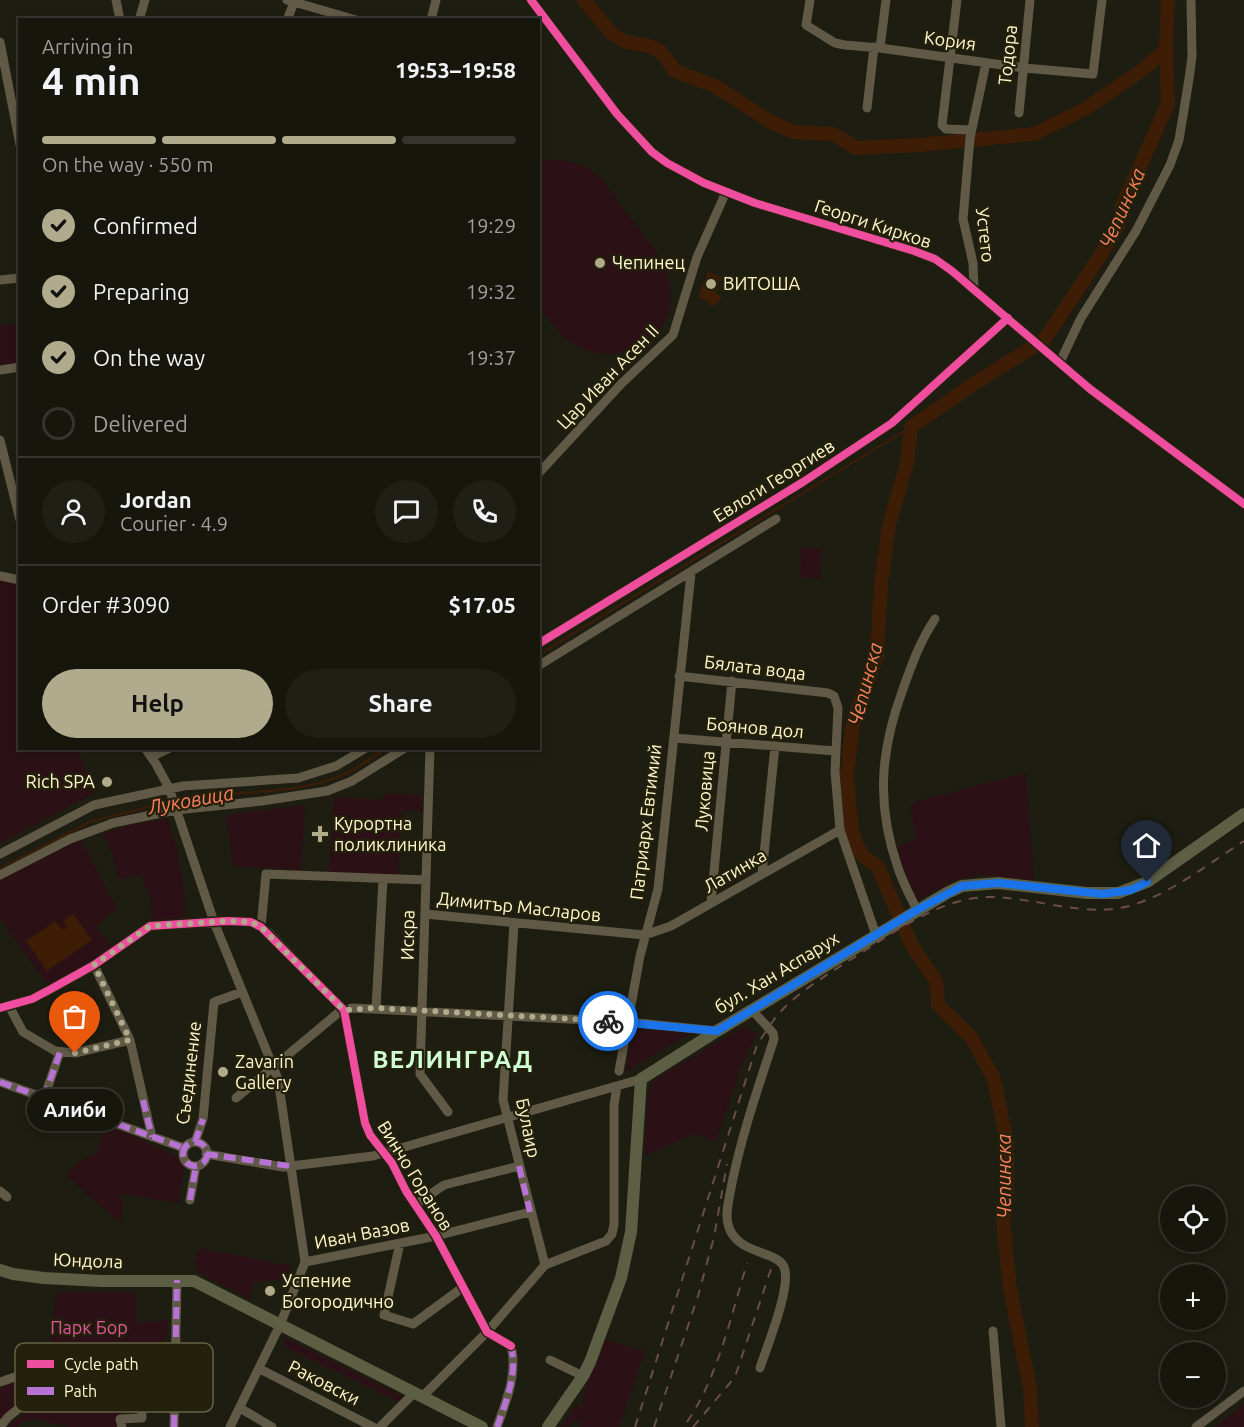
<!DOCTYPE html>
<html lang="en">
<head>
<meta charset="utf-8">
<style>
  :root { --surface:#16160d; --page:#1f1f16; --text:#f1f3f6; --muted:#9e9f9d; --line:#35352e; --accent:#b0ab8c }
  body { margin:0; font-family:Ubuntu,sans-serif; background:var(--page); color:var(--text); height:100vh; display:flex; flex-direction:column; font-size:22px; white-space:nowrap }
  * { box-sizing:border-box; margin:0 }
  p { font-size:20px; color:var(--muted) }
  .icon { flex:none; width:33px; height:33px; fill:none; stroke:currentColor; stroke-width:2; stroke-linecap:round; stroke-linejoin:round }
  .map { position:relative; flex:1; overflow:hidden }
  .side { position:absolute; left:18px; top:18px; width:522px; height:732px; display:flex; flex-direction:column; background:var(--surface); border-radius:0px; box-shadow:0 3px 9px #0003,0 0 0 2px var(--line) }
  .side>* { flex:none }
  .buttons { position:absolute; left:1160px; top:1186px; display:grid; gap:12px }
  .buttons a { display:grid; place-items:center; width:66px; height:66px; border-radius:50%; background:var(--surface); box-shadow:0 3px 9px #0003,0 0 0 2px var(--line); font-size:30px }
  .pin { position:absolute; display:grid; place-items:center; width:51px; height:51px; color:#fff; margin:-62px -26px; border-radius:50% 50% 50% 0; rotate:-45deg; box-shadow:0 0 6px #0007 }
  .pin .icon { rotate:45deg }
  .courier { position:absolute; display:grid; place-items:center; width:60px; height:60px; margin:-30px; border:4px solid #1a73e8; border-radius:50%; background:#fff; color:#222; box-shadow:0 2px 8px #0007 }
  .bubble { position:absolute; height:42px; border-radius:21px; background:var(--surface); box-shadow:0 3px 9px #0003,0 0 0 2px var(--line); font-size:20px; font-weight:700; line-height:42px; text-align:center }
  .summary em { font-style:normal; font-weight:700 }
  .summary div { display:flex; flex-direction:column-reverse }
  .summary { display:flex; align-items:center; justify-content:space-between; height:102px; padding:0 24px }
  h1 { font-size:39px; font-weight:700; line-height:45px }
  .bar { display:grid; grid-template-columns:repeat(4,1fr); gap:9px 6px; align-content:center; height:72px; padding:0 24px }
  .bar i { height:8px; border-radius:4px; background:var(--line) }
  .bar .on { background:var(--accent) }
  .bar p { grid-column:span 4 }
  .line { display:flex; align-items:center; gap:15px; padding:0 24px; border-top:2px solid var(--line) }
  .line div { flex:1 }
  .round { display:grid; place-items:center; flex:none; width:63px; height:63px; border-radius:32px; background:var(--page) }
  ol { padding:0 24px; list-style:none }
  li { display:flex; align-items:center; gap:18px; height:66px }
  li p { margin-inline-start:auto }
  li .icon { padding:6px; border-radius:50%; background:var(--accent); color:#111; stroke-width:4 }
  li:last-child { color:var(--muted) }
  li i { width:33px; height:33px; border:3px solid var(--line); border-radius:50% }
  .cta { display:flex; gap:12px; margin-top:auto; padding:12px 24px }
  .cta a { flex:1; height:69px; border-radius:36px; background:var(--accent); color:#111; font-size:24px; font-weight:700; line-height:69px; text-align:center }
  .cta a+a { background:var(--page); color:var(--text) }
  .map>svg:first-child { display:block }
</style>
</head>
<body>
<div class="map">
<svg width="1244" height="1427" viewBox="0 0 1244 1427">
  <rect width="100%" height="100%" fill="#1e1d11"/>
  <path fill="#2b1116" d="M545 160C592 159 600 175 624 210 637 227 658 250 666 270 694 345 596 387 551 322 547 317 540 310 538 304 536 293 538 278 538 267 538 232 538 197 539 162Z
    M19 324V367L0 369V325Z
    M802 547 822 548 820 579 800 577Z
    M0 576 19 580 20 748 77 749 95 793 0 843Z
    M1026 773 1034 881 982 875 957 879 917 901 895 847 916 838 910 803Z
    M384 793 423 795 422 811 402 810 398 876 329 872 334 797 383 800Z
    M305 805 301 870 233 866 226 815Z
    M167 818C178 847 187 890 184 920H152L151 901 141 874 119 879 112 853 102 835 121 827Z
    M78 835 117 908 96 927 116 950 51 989 0 919V879Z
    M743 1027 758 1033 745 1056 716 1141 693 1134 644 1156 648 1094 652 1081Z
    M636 1029 688 1033V1035L625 1072 633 1031Z
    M107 1124 180 1158 185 1165 178 1203 118 1194 124 1205 120 1223 66 1175 77 1163 96 1154Z
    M200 1248 291 1266 285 1279 253 1282 251 1299 200 1274 194 1263Z
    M56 1292H136V1323L168 1320 167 1340 136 1346 132 1349 113 1354 122 1427H71L32 1419 23 1422 16 1427H7C16 1421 24 1413 34 1408 54 1398 82 1396 70 1366L59 1364 48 1365Z
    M286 1338 403 1396 398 1402 282 1345Z
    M603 1339 645 1351 619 1427H580L581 1423 571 1420 569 1427H561L577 1402 582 1410 586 1378Z
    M47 1373 56 1374 60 1379V1385L25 1399 0 1420V1387Z
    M1244 1405V1427H1215Z"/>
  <path fill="#3e1d07" d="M708 272 721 277 716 292 722 299 713 306 710 305 709 302 698 297Z
    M73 914 92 940 47 971 26 941 55 921 63 930 67 927 63 921Z"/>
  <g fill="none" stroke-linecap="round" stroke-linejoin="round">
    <path stroke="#3e1d07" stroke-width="2" d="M538 655 911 427
      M175 801C227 789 284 797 335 778 353 772 370 759 386 748
      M0 868 92 821 169 802"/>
    <path stroke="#3e1d07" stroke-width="14" d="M584 0 612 34 626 42 650 46 661 52 675 71 715 86 771 122 794 132 834 134 856 148 919 145 1034 134 1085 109 1141 71 1167 49
      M1032 1427 1030 1389 1010 1289 1003 1221 1007 1190V1143L994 1079 971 1037 938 1005 936 981 912 946 878 867 861 854 852 832 847 776 853 722 877 656 881 583 889 525 907 463 911 427 975 383 1044 340 1102 253 1119 224 1122 206 1168 104 1166 44 1168 0"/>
    <path stroke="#5f5945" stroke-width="9" d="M116 0 120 20
      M287 0 356 20
      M531 0 617 114 652 152 667 163 704 183 755 203 914 251 935 259 952 271 1090 389 1244 504
      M810 0 806 25 835 43 845 45 880 48 1024 68 1093 74 1102 0
      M957 0 942 125 946 129 971 130
      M139 20 145 0
      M287 20 295 0
      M431 20 436 0
      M0 42 20 145
      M880 48 886 0
      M867 108 874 47
      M1019 113 1030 0
      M0 280 20 278
      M974 290 973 263 963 219 970 138 986 63
      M1060 362 1081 318 1136 231 1170 165 1179 140 1189 79 1192 56 1191 0
      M0 370 20 367
      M0 440 20 520
      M538 474 622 383 673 335 697 257 726 192
      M0 576 20 580
      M538 644 803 482 892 423 1008 318
      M538 666 776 519
      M679 676 828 693 834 696 838 708 835 772 840 830 876 935
      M674 738 835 751
      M145 748 156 764 169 788 214 922 278 1079 305 1262 280 1325 230 1427
      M430 748 420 1074 448 1112
      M151 757 170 748
      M0 854 94 805 183 786 298 778 336 766 366 748
      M762 874 775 746
      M0 875 70 839 113 823 176 810 262 801 327 791 352 781 405 748
      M711 903 732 681
      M917 910C910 896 903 883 898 868 876 805 880 751 903 689 912 664 920 641 935 619
      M425 914 645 935 671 926 840 830
      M514 924 503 1100 545 1265
      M261 927 266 874 426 880
      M9 1006 23 1032 55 1051 75 1053 130 1040 94 965
      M0 1008 32 999 51 989 94 965 150 926 240 921 251 922 268 932 344 1010 365 1123 370 1135 392 1163 406 1191 436 1236 487 1332 511 1346C518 1373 506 1402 497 1427
      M376 1008 383 879
      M752 1010 773 1033 774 1039C758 1088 741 1137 731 1188 729 1200 725 1213 728 1224 735 1255 777 1250 784 1267 792 1286 767 1346 760 1368
      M130 1040 152 1137
      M619 1071 640 956 658 889 691 573
      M0 1082 184 1148
      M44 1098 60 1052
      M236 1098 338 1013 352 1008 628 1022 717 1031
      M195 1142 203 1119 214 1002 242 992
      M183 1154a12 12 0 1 1 24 0a12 12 0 1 1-24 0Z
      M206 1154 283 1167 373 1156 641 1079
      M0 1191 7 1197
      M190 1200 196 1166
      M415 1205 444 1185 519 1166
      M400 1243 384 1315 413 1324 462 1288
      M305 1262 436 1236 530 1212
      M993 1331 1001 1427
      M550 1360 583 1376
      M260 1369 373 1427
      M0 1382C15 1378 53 1359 63 1374 67 1380 65 1383 61 1387L28 1401 8 1417 0 1427
      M423 1396 487 1332 545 1265 606 1241 612 1234 614 1224V1105L617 1086
      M240 1408 272 1427
      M122 1427 120 1419 142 1418 140 1377H175
      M174 1427 177 1280
      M380 1427 415 1392
      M1196 1427 1244 1391"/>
    <path stroke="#5c5f43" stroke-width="12" d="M0 1270 13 1274 44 1278 102 1281H194L482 1427
      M548 1427 583 1376 590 1362 621 1278 631 1232 641 1079 717 1031 947 893 962 886 998 883 1087 893H1118L1147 882 1244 814"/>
    <path stroke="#6a4e45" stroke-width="2" stroke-dasharray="9 8" stroke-linecap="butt" d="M687 1422C718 1377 731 1316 747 1263
      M635 1427 757 1045C765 1033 773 1019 784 1008 803 989 827 975 850 960 890 935 940 897 989 897 1035 897 1084 918 1129 906 1171 894 1208 864 1244 841
      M654 1427 698 1296 714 1237 727 1164
      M693 1427 735 1377 771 1269"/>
    <path stroke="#b673d3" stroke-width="6" stroke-dasharray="12 6" stroke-linecap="butt" d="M0 1082 184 1148
      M44 1098 60 1052
      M143 1100 152 1137
      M195 1142 203 1119
      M183 1154a12 12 0 1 1 24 0a12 12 0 1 1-24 0Z
      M206 1154 290 1166
      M519 1166 530 1212
      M190 1200 196 1166
      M140 1377H175
      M174 1427 177 1280
      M497 1427C506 1402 518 1373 511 1346"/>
    <defs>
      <path id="cycleway" d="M531 0 617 114 652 152 667 163 704 183 755 203 914 251 935 259 952 271 1090 389 1244 504
        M538 644 803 482 892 423 1008 318
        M0 1008 32 999 51 989 94 965 150 926 227 921 251 922 261 927 344 1010 365 1123 370 1135 392 1163 406 1191 436 1236 487 1332 511 1346"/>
    </defs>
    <use href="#cycleway" stroke="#23210c" stroke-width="11"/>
    <use href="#cycleway" stroke="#ef4d9e" stroke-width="8"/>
  </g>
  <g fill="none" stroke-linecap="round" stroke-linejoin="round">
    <path stroke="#b0ab8c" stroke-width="6" stroke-dasharray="0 10.8" d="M75 1053 130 1040 94 965 150 926 227 921 251 922 261 927 344 1010 376 1008 608 1021"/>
    <path stroke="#1a73e8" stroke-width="8" d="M608 1021 717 1031 917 910 962 886 998 883 1103 894 1131 890 1147 882"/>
  </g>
  <g fill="#b0ab8c" stroke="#23210c" stroke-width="2">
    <circle cx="600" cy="263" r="6"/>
    <circle cx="711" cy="284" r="6"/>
    <circle cx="107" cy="782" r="6"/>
    <path d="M317 825h6v6h6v6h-6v6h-6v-6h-6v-6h6z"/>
    <circle cx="223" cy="1072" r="6"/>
    <circle cx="270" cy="1291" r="6"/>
  </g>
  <g text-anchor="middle" stroke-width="4.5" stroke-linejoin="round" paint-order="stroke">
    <g font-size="18" fill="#fff8ce" stroke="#23210c">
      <text transform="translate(950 41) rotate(8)" y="6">Кория</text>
      <text transform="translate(1008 55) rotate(-84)" y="6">Тодора</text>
      <text transform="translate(873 224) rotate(18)" y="6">Георги Кирков</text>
      <text transform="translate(985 235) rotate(83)" y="6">Устето</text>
      <text transform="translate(608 377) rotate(-46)" y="6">Цар Иван Асен II</text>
      <text transform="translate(774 481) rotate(-32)" y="6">Евлоги Георгиев</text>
      <text transform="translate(755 668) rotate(7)" y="6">Бялата вода</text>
      <text transform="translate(755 728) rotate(5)" y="6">Боянов дол</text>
      <text transform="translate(705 791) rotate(-85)" y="6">Луковица</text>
      <text transform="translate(646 822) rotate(-83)" y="6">Патриарх Евтимий</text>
      <text transform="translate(735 871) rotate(-30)" y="6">Латинка</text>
      <text transform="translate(519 907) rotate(6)" y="6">Димитър Масларов</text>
      <text transform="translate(408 935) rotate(-89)" y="6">Искра</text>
      <text transform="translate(777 973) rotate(-31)" y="6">бул. Хан Аспарух</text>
      <text transform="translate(189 1073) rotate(-83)" y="6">Съединение</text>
      <text transform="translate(528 1128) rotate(78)" y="6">Булаир</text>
      <text transform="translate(415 1176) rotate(58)" y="6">Винчо Горанов</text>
      <text transform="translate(362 1234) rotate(-11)" y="6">Иван Вазов</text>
      <text transform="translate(88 1261) rotate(2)" y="6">Юндола</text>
      <text transform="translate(324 1383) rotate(27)" y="6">Раковски</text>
    </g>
    <g font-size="18" fill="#fff8ce" stroke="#23210c" text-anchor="start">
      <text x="612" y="269">Чепинец</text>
      <text x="723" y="290">ВИТОША</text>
      <text x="95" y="788" text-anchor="end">Rich SPA</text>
      <text x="334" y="830">Курортна<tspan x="334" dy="21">поликлиника</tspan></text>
      <text x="235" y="1068">Zavarin<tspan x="235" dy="21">Gallery</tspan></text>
      <text x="282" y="1287">Успение<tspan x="282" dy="21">Богородично</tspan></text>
    </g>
    <g font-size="18" fill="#e6539c" stroke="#23210c">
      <text x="89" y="1334">Парк Бор</text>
    </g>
    <g font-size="20" font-style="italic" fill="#ff7e5c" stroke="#23210c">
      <text transform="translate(1122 208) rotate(-66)" y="7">Чепинска</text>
      <text transform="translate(865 684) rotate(-75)" y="7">Чепинска</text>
      <text transform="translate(191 800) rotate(-10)" y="7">Луковица</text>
      <text transform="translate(1004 1176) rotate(-90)" y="7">Чепинска</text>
    </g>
    <g font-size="24" font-weight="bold" letter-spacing="1.5" fill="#d0ffd5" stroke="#23210c">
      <text x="453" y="1068">ВЕЛИНГРАД</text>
    </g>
  </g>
  <rect x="15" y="1343" width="198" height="69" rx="9" fill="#23210c" stroke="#656246" stroke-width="1.5"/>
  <rect x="27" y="1360" width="27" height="8" fill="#ef4d9e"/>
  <rect x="27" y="1387" width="27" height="8" fill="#b673d3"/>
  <g font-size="16" fill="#fff8ce">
    <text x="64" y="1370">Cycle path</text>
    <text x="64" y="1397">Path</text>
  </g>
</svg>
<div class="buttons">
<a><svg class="icon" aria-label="locate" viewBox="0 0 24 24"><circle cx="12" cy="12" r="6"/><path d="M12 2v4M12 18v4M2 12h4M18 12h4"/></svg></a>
<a>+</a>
<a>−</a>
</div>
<div class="pin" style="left:75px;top:1053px;background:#ea580c"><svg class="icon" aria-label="bag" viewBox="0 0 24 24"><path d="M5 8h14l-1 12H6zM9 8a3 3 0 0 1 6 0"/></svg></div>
<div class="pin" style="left:1147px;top:882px;background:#1f2937"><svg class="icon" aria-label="home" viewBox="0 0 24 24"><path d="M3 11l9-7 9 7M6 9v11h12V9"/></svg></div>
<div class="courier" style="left:608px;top:1021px"><svg class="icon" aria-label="bike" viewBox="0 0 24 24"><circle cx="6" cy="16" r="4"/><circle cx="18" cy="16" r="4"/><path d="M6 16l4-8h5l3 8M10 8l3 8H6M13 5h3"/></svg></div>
<div class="bubble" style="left:27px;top:1089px;width:96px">Алиби</div>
<section class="side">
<div class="summary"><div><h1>4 min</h1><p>Arriving in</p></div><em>19:53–19:58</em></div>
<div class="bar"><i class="on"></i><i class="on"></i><i class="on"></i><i></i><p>On the way · 550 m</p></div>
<ol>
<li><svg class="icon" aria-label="check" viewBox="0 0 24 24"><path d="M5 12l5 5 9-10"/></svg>Confirmed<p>19:29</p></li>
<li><svg class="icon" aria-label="check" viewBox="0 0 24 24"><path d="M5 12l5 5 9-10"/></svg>Preparing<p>19:32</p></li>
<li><svg class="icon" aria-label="check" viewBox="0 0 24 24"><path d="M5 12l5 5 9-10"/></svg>On the way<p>19:37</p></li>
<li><i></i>Delivered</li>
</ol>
<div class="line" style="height:108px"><a class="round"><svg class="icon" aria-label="person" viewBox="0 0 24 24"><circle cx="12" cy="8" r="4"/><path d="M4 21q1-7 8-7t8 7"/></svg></a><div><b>Jordan</b><p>Courier · 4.9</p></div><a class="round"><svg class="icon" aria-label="chat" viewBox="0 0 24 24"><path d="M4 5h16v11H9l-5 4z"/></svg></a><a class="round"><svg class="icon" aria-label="phone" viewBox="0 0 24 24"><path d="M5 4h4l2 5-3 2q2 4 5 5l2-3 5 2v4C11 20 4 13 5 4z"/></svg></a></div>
<div class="line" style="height:78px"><div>Order #3090</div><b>$17.05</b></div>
<div class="cta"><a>Help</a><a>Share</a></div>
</section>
</div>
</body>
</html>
